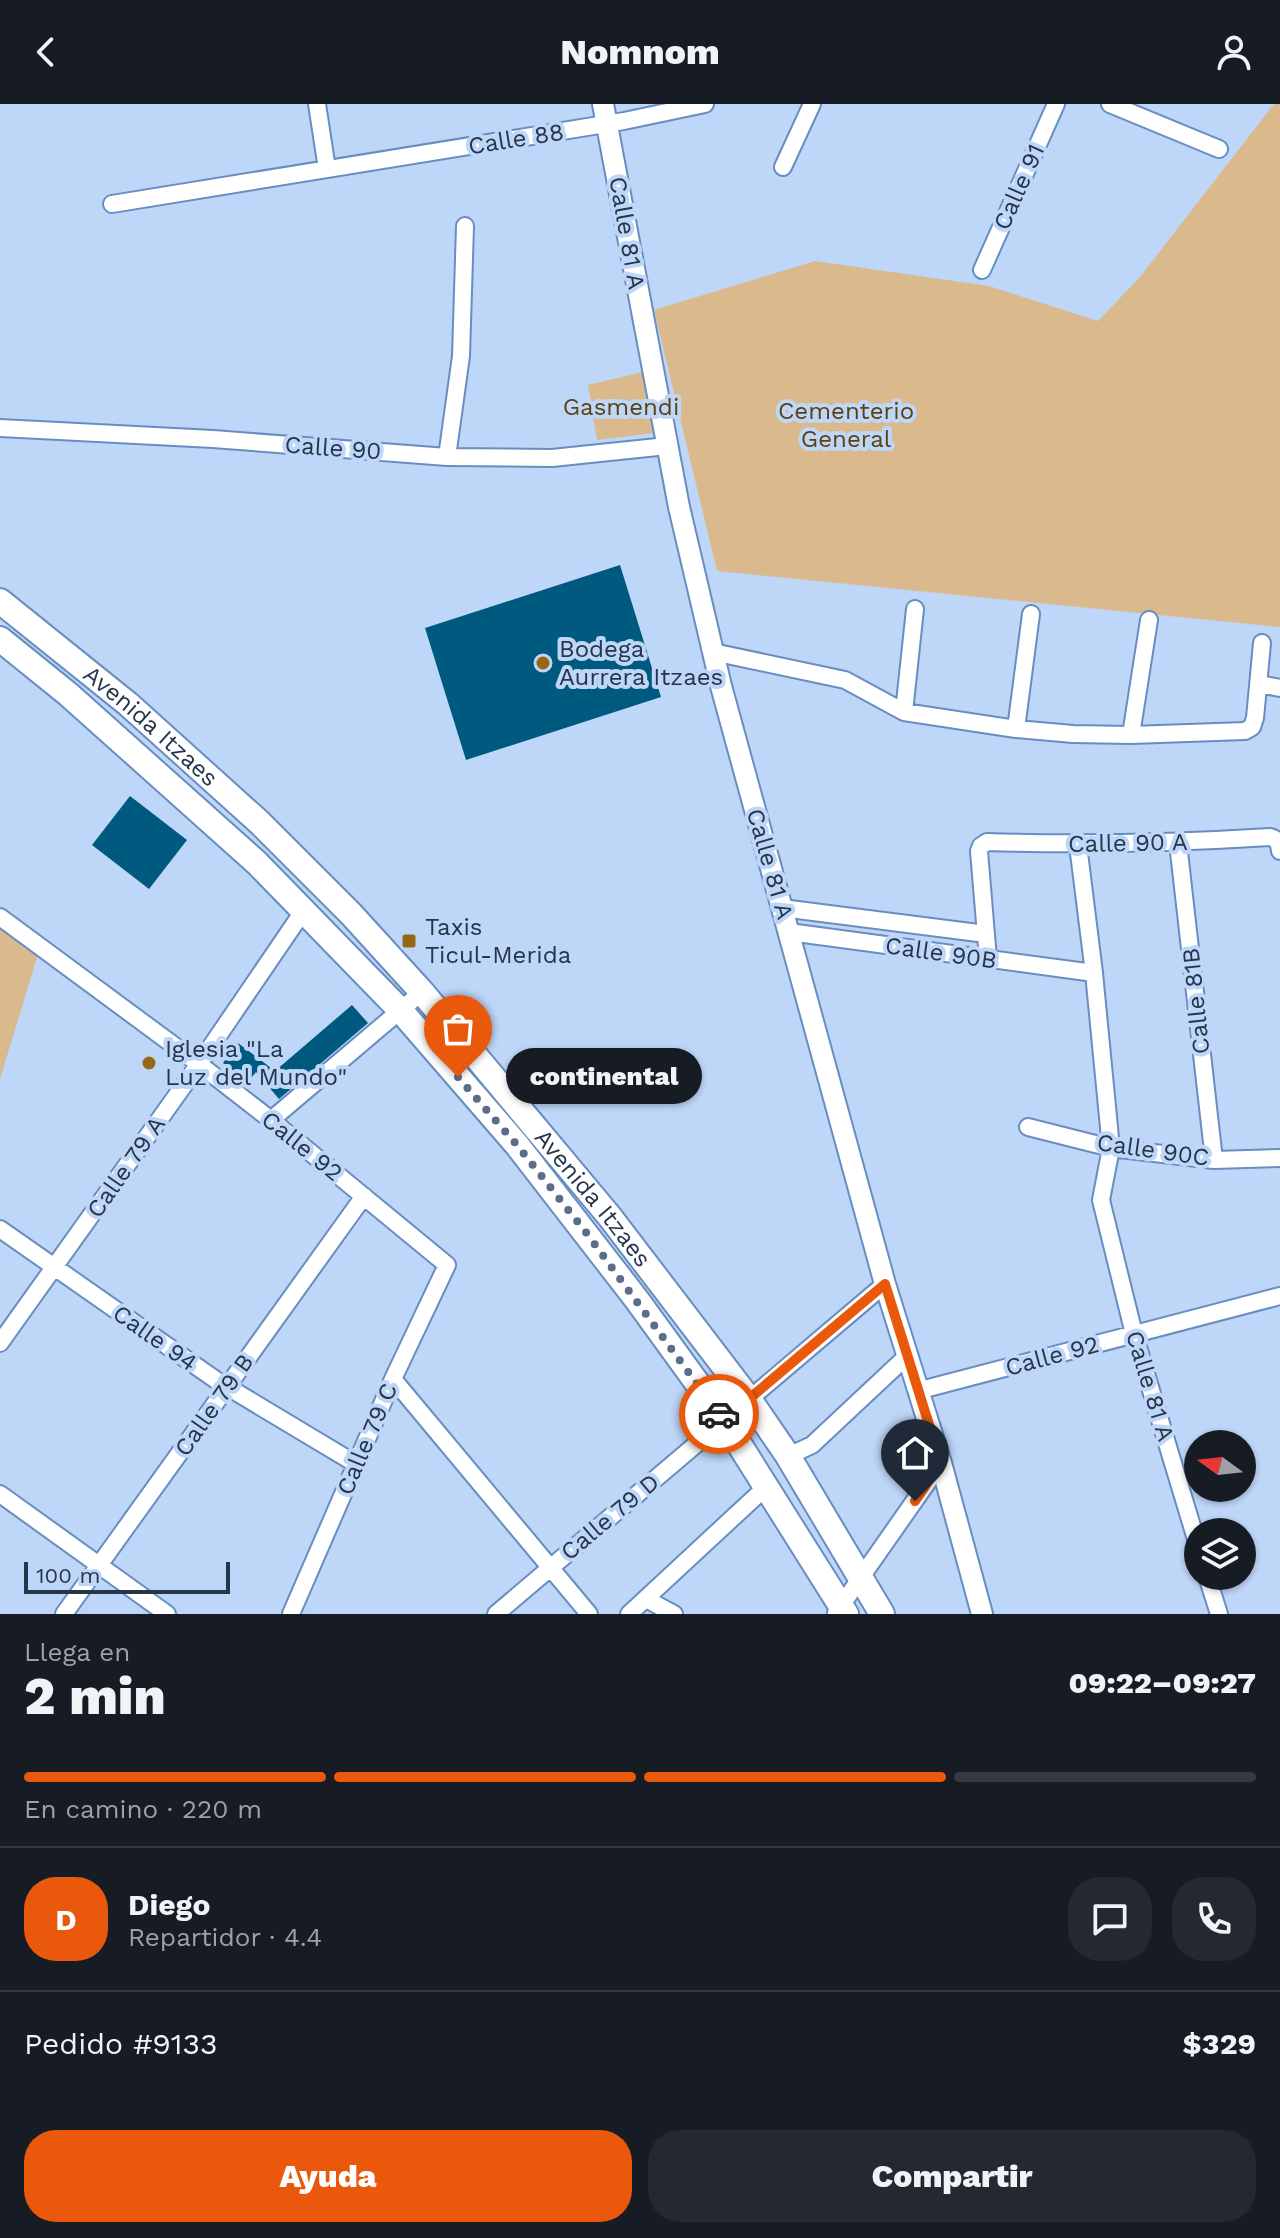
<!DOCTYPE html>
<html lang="es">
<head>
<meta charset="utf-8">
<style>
  :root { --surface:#171b24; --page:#242831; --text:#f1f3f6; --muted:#9ea1a6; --line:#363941; --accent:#ea580c }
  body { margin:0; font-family:"Work Sans",sans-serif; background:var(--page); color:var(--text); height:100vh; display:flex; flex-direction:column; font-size:30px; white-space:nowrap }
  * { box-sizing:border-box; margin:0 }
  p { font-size:26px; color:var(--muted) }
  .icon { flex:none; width:44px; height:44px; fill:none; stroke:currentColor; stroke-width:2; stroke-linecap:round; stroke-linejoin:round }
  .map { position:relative; height:1510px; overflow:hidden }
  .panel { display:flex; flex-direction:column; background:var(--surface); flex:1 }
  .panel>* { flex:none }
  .needle { width:52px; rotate:285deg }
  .tools { position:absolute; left:1184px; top:1326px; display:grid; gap:16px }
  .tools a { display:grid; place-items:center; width:72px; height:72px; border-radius:50%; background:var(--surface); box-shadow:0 2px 6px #0004; font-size:40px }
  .scale { position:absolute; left:24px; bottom:20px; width:206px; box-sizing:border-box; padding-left:8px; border:4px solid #25354a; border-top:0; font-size:22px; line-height:28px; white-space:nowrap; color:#25354a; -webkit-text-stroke:6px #bed6f7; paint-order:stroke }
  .pin { position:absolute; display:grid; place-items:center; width:68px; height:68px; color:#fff; margin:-82px -34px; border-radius:50% 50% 50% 0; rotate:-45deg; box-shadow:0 0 8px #0007 }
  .pin .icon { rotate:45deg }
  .courier { position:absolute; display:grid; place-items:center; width:80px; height:80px; margin:-40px; border:6px solid #ea580c; border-radius:50%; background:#fff; color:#222; box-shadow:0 2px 10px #0007 }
  .bubble { position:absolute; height:56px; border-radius:28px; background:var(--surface); box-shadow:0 2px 6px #0004; font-size:26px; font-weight:800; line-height:56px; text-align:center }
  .head em { font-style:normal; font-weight:800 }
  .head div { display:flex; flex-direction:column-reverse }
  .head { display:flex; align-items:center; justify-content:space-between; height:136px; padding:0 24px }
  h1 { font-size:52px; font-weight:800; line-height:60px }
  .bar { display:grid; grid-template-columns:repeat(4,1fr); gap:12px 8px; align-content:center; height:96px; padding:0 24px }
  .bar i { height:10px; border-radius:6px; background:var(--line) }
  .bar .selected { background:var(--accent) }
  .bar p { grid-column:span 4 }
  .line { display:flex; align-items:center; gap:20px; padding:0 24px; border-top:2px solid var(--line) }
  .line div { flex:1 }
  .round { display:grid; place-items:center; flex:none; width:84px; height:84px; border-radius:32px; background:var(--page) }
  .button { display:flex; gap:16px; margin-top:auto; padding:16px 24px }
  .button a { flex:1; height:92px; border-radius:32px; background:var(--accent); color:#fff; font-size:32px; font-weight:800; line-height:92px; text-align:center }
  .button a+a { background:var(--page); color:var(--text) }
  header { display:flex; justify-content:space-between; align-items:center; height:104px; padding:0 24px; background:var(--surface); font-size:36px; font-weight:800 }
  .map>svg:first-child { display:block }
</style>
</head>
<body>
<header><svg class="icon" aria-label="back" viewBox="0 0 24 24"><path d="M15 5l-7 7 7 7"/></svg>Nomnom<svg class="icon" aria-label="person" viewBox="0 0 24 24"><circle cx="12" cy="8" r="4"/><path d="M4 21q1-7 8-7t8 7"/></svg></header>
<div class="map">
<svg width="1280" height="1510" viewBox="0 0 1280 1510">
  <rect width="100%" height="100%" fill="#bed6f7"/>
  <path fill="#daba8d" d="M1274 0H1280V523L717 467 654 206 815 157 989 182 1098 217 1140 173Z
    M646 267 655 329 597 336 588 281Z
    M0 818 39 847 0 975Z"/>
  <path fill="#00597e" d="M620 461 661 593 466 656 425 524Z
    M130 692 187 736 149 785 92 741Z
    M352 901 368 919 279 995 256 968 248 978 223 959 238 939 275 967Z"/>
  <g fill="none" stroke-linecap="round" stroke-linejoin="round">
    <defs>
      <path id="minor" d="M317 0 327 65
        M1110 0 1219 45
        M783 63 812 0
        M112 100 624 17 705 0
        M982 166 1056 0
        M0 324 213 335 447 353 552 354 667 342
        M447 353 461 252 465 122
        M713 548 845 576 904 608 1016 625 1073 630 1131 631 1245 627 1252 623 1255 614 1262 539
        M1259 580 1280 584
        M904 608 915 505
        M1016 625 1031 510
        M1131 631 1149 516
        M1178 739 1214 1056
        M1078 741 1094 869 1111 1044 1101 1096 1134 1230 1198 1442
        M782 804 986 830
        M0 813 199 960 271 1016 447 1161 393 1275 291 1510
        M789 828 1094 869
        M988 855 979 747 981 742 987 738C1081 741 1175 739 1270 733 1278 735 1279 739 1280 747
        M271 1016 422 888
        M1028 1023 1111 1044 1214 1056 1280 1054
        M0 1125 216 1276 356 1360
        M0 1239 199 960 304 806
        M393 1275 589 1510
        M917 1287 1280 1192
        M788 1352 812 1341 907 1252
        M0 1390 167 1510
        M1207 1472 1219 1510
        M646 1495 674 1510
        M836 1509 941 1359
        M64 1510 364 1092
        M496 1510 885 1180
        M629 1510 767 1382"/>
      <path id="tertiary" d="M603 0 679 403 721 582 885 1180 941 1359 982 1510"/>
      <g id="primary">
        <path id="s1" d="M0 497 128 600 259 718 351 810 422 888 610 1113 749 1295 788 1352 882 1510"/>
        <path d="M0 535 68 590 257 759 401 907 517 1041 637 1196 724 1316 846 1510"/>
      </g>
    </defs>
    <use href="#minor" stroke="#688dc0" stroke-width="20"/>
    <use href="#tertiary" stroke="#688dc0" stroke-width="24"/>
    <use href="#primary" stroke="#688dc0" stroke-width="28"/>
    <use href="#minor" stroke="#fff" stroke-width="16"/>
    <use href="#tertiary" stroke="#fff" stroke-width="20"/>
    <use href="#primary" stroke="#fff" stroke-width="24"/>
  </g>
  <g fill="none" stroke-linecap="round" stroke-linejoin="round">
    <path stroke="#5b6d87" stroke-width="8" stroke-dasharray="0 14.4" d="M458 973 517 1041 588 1131 719 1310"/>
    <path stroke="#ea580c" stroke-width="10" d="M719 1310 724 1316 885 1180 941 1359 915 1397"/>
  </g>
  <g fill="#966816" stroke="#bed6f7" stroke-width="3">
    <circle cx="543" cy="559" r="8"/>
    <rect x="401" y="829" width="16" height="16" rx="4"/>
    <circle cx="149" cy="959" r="8"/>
  </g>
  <g text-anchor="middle" stroke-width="8" stroke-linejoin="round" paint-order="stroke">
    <g font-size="24" fill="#25354a" stroke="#bed6f7">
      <text transform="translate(516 35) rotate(-9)" y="8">Calle 88</text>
      <text transform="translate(1019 83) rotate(-66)" y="8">Calle 91</text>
      <text transform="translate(627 129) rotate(80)" y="8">Calle 81 A</text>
      <text transform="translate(333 344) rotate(4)" y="8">Calle 90</text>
      <text dy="8" stroke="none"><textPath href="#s1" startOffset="196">Avenida Itzaes</textPath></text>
      <text transform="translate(1128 739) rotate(-1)" y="8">Calle 90 A</text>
      <text transform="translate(770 760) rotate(74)" y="8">Calle 81 A</text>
      <text transform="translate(941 849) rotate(8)" y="8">Calle 90B</text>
      <text transform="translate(1196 897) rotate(-96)" y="8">Calle 81B</text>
      <text transform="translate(302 1042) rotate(39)" y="8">Calle 92</text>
      <text transform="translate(1153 1046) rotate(8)" y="8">Calle 90C</text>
      <text transform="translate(126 1063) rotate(-55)" y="8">Calle 79 A</text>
      <text dy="8" stroke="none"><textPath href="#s1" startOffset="844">Avenida Itzaes</textPath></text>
      <text transform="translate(155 1234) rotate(35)" y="8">Calle 94</text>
      <text transform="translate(1052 1252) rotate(-15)" y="8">Calle 92</text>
      <text transform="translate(1150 1282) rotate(73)" y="8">Calle 81 A</text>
      <text transform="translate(214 1301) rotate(-55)" y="8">Calle 79 B</text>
      <text transform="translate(367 1335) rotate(-67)" y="8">Calle 79 C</text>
      <text transform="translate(610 1413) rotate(-40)" y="8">Calle 79 D</text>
    </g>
    <g font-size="24" fill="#5e4110" stroke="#bed6f7">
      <text x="621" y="311">Gasmendi</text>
      <text x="846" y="315">Cementerio<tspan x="846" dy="28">General</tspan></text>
    </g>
    <g font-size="24" fill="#25354a" stroke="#bed6f7" text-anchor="start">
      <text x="559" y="553">Bodega<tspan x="559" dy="28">Aurrera Itzaes</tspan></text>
      <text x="425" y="831">Taxis<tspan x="425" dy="28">Ticul-Merida</tspan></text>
      <text x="165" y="953">Iglesia "La<tspan x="165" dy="28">Luz del Mundo"</tspan></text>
    </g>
  </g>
</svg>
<div class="tools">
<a><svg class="needle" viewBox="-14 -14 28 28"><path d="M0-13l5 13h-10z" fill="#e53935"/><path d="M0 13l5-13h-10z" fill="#9ea1a6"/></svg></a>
<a><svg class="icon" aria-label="layers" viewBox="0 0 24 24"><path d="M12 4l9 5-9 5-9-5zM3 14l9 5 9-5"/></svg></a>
</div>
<div class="scale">100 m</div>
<div class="pin" style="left:458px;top:973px;background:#ea580c"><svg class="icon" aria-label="bag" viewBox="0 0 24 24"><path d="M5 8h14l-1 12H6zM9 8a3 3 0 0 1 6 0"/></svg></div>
<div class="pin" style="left:915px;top:1397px;background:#1f2937"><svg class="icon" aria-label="home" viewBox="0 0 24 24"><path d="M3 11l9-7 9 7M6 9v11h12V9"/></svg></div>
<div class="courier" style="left:719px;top:1310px"><svg class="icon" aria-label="car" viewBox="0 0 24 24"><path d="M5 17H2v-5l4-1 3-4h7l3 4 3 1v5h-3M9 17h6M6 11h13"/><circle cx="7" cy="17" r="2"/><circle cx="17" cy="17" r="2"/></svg></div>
<div class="bubble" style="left:506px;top:944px;width:196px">continental</div>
</div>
<section class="panel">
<div class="head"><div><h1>2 min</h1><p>Llega en</p></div><em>09:22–09:27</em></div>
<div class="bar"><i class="selected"></i><i class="selected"></i><i class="selected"></i><i></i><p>En camino · 220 m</p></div>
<div class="line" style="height:144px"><b class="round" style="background:var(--accent);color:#fff">D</b><div><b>Diego</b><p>Repartidor · 4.4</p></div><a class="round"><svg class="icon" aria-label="chat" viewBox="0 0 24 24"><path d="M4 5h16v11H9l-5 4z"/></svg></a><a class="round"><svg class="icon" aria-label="phone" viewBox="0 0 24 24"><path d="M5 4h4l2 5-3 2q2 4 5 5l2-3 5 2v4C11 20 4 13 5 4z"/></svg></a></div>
<div class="line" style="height:104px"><div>Pedido #9133</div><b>$329</b></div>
<div class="button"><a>Ayuda</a><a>Compartir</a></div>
</section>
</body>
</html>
